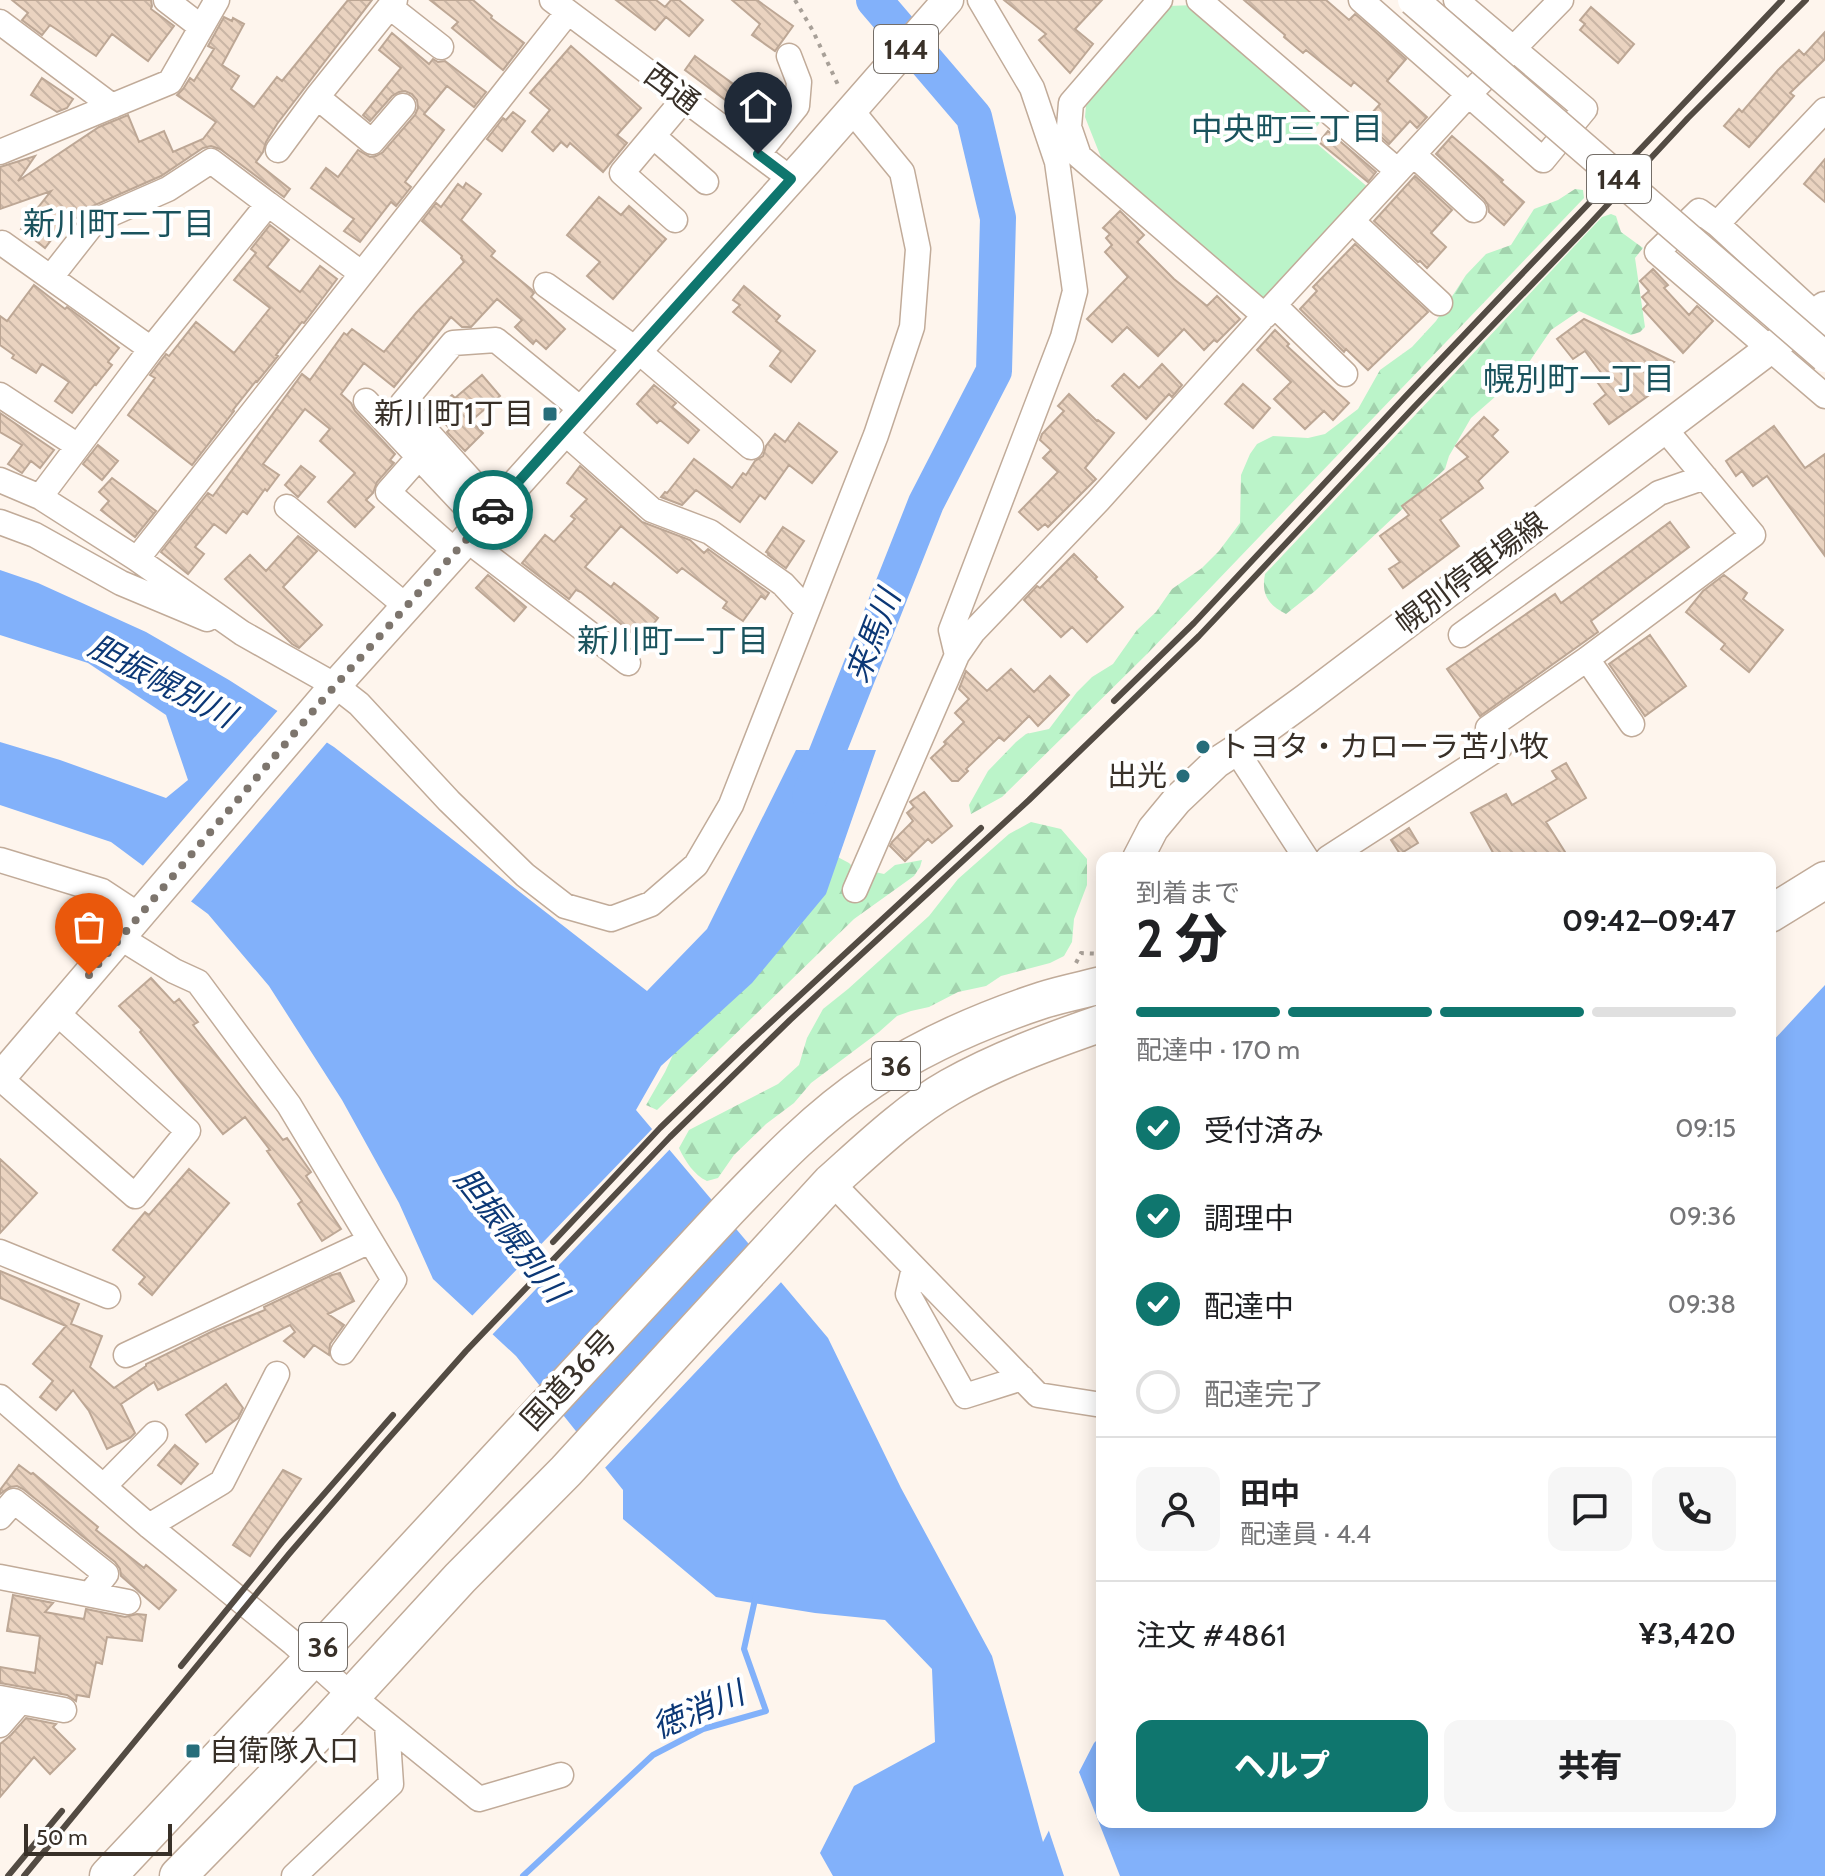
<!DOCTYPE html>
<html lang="ja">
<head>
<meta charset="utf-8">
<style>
  :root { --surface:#fff; --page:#f6f6f6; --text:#202124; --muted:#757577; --line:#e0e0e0; --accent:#0f766e }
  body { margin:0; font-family:Cabin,"Noto Sans JP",sans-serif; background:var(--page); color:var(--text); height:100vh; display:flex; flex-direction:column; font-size:30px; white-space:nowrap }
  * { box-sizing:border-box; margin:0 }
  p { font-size:26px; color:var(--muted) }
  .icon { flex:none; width:44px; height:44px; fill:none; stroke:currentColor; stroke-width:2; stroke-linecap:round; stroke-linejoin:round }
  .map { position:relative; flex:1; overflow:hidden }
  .details { position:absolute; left:1096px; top:852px; width:680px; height:976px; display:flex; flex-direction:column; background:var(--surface); border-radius:16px; box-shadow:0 4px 20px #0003 }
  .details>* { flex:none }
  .scale { position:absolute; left:24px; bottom:20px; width:148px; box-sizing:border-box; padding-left:8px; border:4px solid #383028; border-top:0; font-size:22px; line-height:28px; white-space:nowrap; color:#383028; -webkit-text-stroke:6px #fff; paint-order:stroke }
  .pin { position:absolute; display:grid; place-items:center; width:68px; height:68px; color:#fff; margin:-82px -34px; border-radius:50% 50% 50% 0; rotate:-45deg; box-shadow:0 0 8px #0007 }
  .pin .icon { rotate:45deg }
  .courier { position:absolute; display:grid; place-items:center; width:80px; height:80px; margin:-40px; border:6px solid #0f766e; border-radius:50%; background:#fff; color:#222; box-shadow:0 2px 10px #0007 }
  .headline em { font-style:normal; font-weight:800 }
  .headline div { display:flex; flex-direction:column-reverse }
  .headline { display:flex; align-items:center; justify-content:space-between; height:136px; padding:0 40px }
  h1 { font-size:52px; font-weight:800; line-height:60px }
  .bar { display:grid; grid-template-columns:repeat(4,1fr); gap:12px 8px; align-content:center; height:96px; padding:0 40px }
  .bar i { height:10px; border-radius:6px; background:var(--line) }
  .bar .on { background:var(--accent) }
  .bar p { grid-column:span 4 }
  .line { display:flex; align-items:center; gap:20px; padding:0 40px; border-top:2px solid var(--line) }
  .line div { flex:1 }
  .round { display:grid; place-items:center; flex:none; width:84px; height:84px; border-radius:16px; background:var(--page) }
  ol { padding:0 40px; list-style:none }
  li { display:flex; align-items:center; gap:24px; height:88px }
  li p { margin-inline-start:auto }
  li .icon { padding:8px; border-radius:50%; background:var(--accent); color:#fff; stroke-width:4 }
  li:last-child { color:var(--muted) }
  li i { width:44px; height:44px; border:4px solid var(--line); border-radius:50% }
  .action { display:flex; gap:16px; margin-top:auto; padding:16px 40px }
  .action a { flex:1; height:92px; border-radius:16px; background:var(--accent); color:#fff; font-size:32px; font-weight:800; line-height:92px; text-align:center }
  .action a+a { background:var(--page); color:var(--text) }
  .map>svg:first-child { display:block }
</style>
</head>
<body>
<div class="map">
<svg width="1825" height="1876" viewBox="0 0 1825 1876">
  <defs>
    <pattern id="forest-firs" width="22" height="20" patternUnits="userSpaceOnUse" patternTransform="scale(2)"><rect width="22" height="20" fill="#bbf4c9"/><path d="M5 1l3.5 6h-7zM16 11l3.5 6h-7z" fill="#a2d2ad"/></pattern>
    <pattern id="building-back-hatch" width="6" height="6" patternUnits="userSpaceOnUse" patternTransform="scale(2)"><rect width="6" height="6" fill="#ead3c0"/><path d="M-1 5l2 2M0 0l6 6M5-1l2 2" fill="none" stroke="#c9b5a5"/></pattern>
  </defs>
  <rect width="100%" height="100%" fill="#fef5ed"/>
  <path fill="url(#forest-firs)" d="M1575 189 1583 190 1584 198 1147 654 1002 797 971 814 969 805 988 771 1016 742 1026 734 1049 729 1077 692 1092 677 1113 664 1137 630 1156 612 1172 589 1202 568 1219 551 1240 523 1241 475 1250 454 1257 444 1273 436 1308 438 1325 434 1358 409 1380 370 1412 347 1436 321 1466 275 1486 254 1511 245 1534 209 1558 200Z
    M1611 214 1616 216 1621 232 1643 248 1635 258 1645 327 1640 332 1631 335 1579 311 1551 330 1521 374 1471 418 1449 456 1445 469 1315 591 1286 614C1268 605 1261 594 1265 574L1602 217Z
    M1031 822 1061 829 1087 859V885L1074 919 1072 942 1064 956 1050 963 1001 976 986 986 958 992 929 1007 911 1011 897 1016 879 1032 811 1083 794 1103 766 1124 734 1155 718 1178 707 1181C694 1175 685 1161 679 1148L689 1130 778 1084 799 1065 807 1038 823 1009 848 989 929 916 958 879 1009 834Z
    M832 854 849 863 853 867 884 874 895 865 922 860 920 867 914 876 854 919 657 1110 646 1105 665 1072 683 1033Z"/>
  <path fill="#bbf4c9" d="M1195 5 1324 117 1309 137 1370 189 1268 299 1255 296 1106 170 1085 117 1086 106 1168 6Z"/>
  <path fill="#82b1fa" d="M0 570 38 583 146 632 229 680 334 747 647 991 707 929 796 750H876L826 894 752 983 661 1066 636 1110 828 1338 901 1488 992 1656 1043 1842 1094 1743 1102 1735V1822H1770V1044L1825 985V1876H833L820 1853 854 1786 935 1742 932 1669 885 1620 815 1613 716 1597 623 1519V1490L516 1356 433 1279 399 1203 342 1100 269 986 208 914 111 842 0 805V742L60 760 166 798 188 780 166 715 88 663 0 635Z"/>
  <path fill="#fef5ed" d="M280 708 329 740 188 905 140 869Z
    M655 1126 672 1147 490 1337 470 1318Z
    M756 1246 784 1279 602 1471 576 1438Z
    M1077 1767 1120 1876H1064L1047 1825Z"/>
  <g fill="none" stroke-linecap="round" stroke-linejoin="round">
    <path stroke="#82b1fa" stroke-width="6" d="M523 1876 653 1755 703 1729 766 1711 744 1649 756 1595"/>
    <path stroke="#82b1fa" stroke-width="36" d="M810 796 926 503 994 371 998 218 974 117 874 0"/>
  </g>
  <path fill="url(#building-back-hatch)" stroke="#bda795" stroke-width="2" d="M12 0H151L152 6 151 9 174 26 148 61 112 34 96 56 50 25 42 35 22 20 28 13Z
    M348 0H372L277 124 266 142 263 152 256 162 290 189 284 197 220 149 211 146 203 148 161 176 88 208 79 217 65 222 45 248 21 229 51 191 0 209V167L35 156 18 181 99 127 128 115 139 142 164 131 173 152 203 139 216 122 177 95 183 89 190 78 194 81 214 49 208 46 224 17 232 21 233 18 244 24 222 65 239 76 231 89 254 107 277 77 282 81Z
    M430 0H473L492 16 491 18 524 43 503 70 452 28 458 22Z
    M616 0H656L665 7 671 0H679L703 20 689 36 666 17 655 30Z
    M732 0H757L793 26 775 51 752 35 760 24Z
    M1004 0H1102L1075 29 1093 44 1070 73 1039 40 1046 34Z
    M1244 0H1326L1349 20 1355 14 1406 59 1387 81 1427 117 1417 128 1410 121 1389 144 1364 122 1380 104 1354 82 1351 86 1306 50 1303 53 1284 37 1285 35Z
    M1591 7 1634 44 1618 63 1580 30 1585 24 1580 20Z
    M1825 32V59L1790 93 1794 96 1749 147 1724 126 1739 109 1742 112 1778 70 1799 50 1804 55Z
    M392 33 429 64 433 59 438 62 445 61 486 92 474 107 447 86 424 114 444 130 405 182 411 187 396 206 391 202 360 242 344 231 354 219 311 188 326 168 338 177 358 150 370 157 376 156 383 152 415 115 418 108 417 100 412 94 405 91 399 92 392 96 370 121 363 115 401 68 379 50Z
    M571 46 641 108 617 135 627 143 603 172 570 143 567 147 561 142 553 151 532 132 550 110 530 93Z
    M695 56 762 105 751 119 685 70Z
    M42 78 73 99 67 108 57 112 31 95Z
    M513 112 525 121 502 151 487 139 503 118 506 120Z
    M1328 131 1376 172 1368 182 1319 142Z
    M1452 136 1503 180 1501 182 1524 202 1504 225 1489 212 1488 205 1484 199 1436 154Z
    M1825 159V202L1804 184Z
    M1415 176 1452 210 1431 233 1446 247 1427 268 1420 261 1418 262 1374 221Z
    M466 183 481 194 461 220 495 251 491 256 532 290 534 293 531 297 565 329 546 349 536 340 533 344 515 327 522 320 497 299 471 327H462L451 317 394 387 364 363 341 394 351 403 355 411 395 454 390 460 394 463 377 482 373 493 366 500 374 507 355 527 328 502 355 473 320 441 330 429 305 409 263 464 279 475 267 491 265 489 247 514 243 511 226 533 214 524 195 547 204 554 188 574 161 552 208 493 213 496 302 374 310 380 344 333 347 335 352 329 384 352 416 313 464 262 461 258 462 256 422 221 436 203 441 207 458 184 463 188Z
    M599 197 621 215 629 206 666 239 613 299 587 276 600 262 567 235Z
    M1120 211 1144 235 1137 242 1174 279 1207 306 1217 296 1240 319 1217 342 1214 340 1204 350 1184 329 1158 356 1127 327 1112 342 1087 319 1128 277 1105 252 1112 245 1106 238 1110 234 1103 228Z
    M270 225 289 240 267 267 300 292 320 266 337 279 304 323 302 322 276 355 278 356 257 382 256 381 233 410 234 411 192 465 128 415 155 378 150 375 166 354 169 356 196 322 234 353 270 308 234 280 256 253 251 249Z
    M1355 244 1428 312 1368 370 1346 349 1344 352 1300 309 1317 291 1313 287Z
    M1653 269 1668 285 1664 288 1689 315 1697 306 1713 321 1683 353 1643 309 1648 304 1642 297 1649 291 1640 281Z
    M34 285 65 309 67 307 86 321 119 348 108 362 112 365 96 385 95 384 72 413 55 401 69 382 42 364 36 373 12 358 14 355 0 345V316L7 321Z
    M744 286 780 316 776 321 815 351 791 382 770 366 781 351 733 312 740 305 733 300Z
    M1584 319 1674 362 1663 371 1670 380 1609 424 1594 404 1606 394 1598 383 1605 378 1585 351 1573 359 1557 339Z
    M1275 330 1289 344 1287 346 1349 403 1333 420 1324 411 1305 429 1274 399 1291 382 1257 350Z
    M1162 364 1182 385 1172 397 1169 394 1146 419 1112 386 1124 374 1139 388Z
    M482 375 500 396 471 421 483 433 465 451 447 432 450 429 434 411 452 395 455 398Z
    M1243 384 1270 408 1253 428 1225 404Z
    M654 385 676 403 672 407 699 430 688 443 660 420 657 423 637 404Z
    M1069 394 1097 421 1098 420 1114 433 1085 468 1096 479 1048 527 1045 524 1038 530 1019 512 1058 472 1043 458 1051 450 1040 440 1042 434 1064 411 1058 406Z
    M0 413 54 450 40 468 31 461 22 473 8 464 22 445 0 432Z
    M1484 417 1498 430 1492 436 1508 452 1478 481 1483 488 1440 520 1459 546 1403 588 1389 569 1400 562 1380 536 1409 515 1402 506 1468 457 1456 446Z
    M799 423 837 452 812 483 789 465 765 499 760 495 740 522 696 490 682 505 661 497 665 492 667 493 694 459 732 488 743 473 746 475 755 461 763 456 766 446 775 434 785 442Z
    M1774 426 1805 468 1825 454V556L1767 476 1753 486 1742 471 1736 476 1726 461Z
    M98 445 118 461 102 480 83 464Z
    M301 466 315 477 298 497 285 485Z
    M580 466 642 522 690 540 704 553 708 549 769 593 765 599 761 596 743 621 723 608 727 602 682 568 677 573 621 526 585 567 611 587 614 583 658 618 641 640 581 592 576 590 569 599 522 563 545 535 554 542 575 519 571 516 587 499 567 483Z
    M112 478 156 511 135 537 101 510 109 501 99 492Z
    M1670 522 1689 547 1591 621 1598 632 1480 716 1447 669 1555 594 1561 603Z
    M783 527 804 541 786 568 768 555 769 554 766 552Z
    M298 536 317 551 283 587 322 625 299 648 292 644 225 579 250 555 266 571Z
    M1074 554 1097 577 1095 579 1123 607 1087 642 1072 627 1061 637 1024 600 1037 586 1040 588Z
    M488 575 526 607 514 621 476 588Z
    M1724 575 1747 593 1743 599 1783 630 1749 672 1721 649 1725 644 1686 612 1703 591Z
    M1650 635 1686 686 1645 716 1609 664Z
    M1011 669 1034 692 1050 676 1069 695 1038 726 1029 716 1004 741 999 737 966 769 968 771 958 781H952L931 758 946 744 944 742 964 722 955 713 969 699 959 689 966 671 987 691Z
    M1566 763 1586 798 1546 822 1565 852 1556 858H1496L1471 813 1506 794 1512 805 1557 779 1552 771Z
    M924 792 952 826 932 843 928 839 905 861 890 846 892 842 913 821 907 813 914 807 910 802Z
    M1409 828 1418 843 1400 854 1391 840Z
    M151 978 174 1003 179 999 198 1022 193 1025 283 1140 287 1138 311 1172 306 1176 341 1229 322 1241 298 1204 302 1201 267 1151 270 1150 245 1117 223 1134 140 1032 142 1030 119 1006Z
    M0 1159 37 1193 0 1233Z
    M189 1169 229 1203 152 1295 139 1284 145 1277 113 1250 145 1212 149 1215Z
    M0 1271 79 1304 71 1324 102 1336 90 1367 114 1388 146 1366V1364L213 1331 265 1310 264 1307 332 1275 340 1273 354 1301 328 1314 344 1325 330 1344 329 1355 314 1345 304 1357 284 1341 295 1332 290 1325 158 1390 154 1382 121 1404 135 1433 130 1438 107 1449 89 1411 73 1390 56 1410 40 1397 53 1381 33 1364 66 1326 0 1298Z
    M226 1384 243 1408 238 1418 206 1442 186 1415Z
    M175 1445 198 1464 181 1484 158 1465Z
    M19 1465 31 1474 33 1473 98 1527 96 1530 144 1568 146 1565 176 1590 159 1609 121 1576 120 1569 115 1562 23 1489 17 1486 10 1487 0 1494V1490Z
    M283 1470 301 1479 250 1556 233 1545Z
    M13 1595 53 1603 45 1612 84 1619 86 1609 125 1617 137 1614 146 1615 142 1641 107 1637 102 1664 96 1662 89 1697 77 1695 76 1701 67 1695 0 1683V1667L35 1673 40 1636 7 1631Z
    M26 1718 56 1724 53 1727 75 1749 50 1774 34 1757 0 1797V1744L11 1735Z"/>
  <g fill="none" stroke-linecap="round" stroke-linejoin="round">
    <defs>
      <path id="minor" d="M166 0 201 27
        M552 0 791 179
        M1160 0 1071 103 1069 127 1079 156 1265 316
        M1199 0 1398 171
        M1361 0 1543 160 1585 109 1456 0
        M390 7 441 47
        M0 22 112 106
        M317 97 372 142 403 106
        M653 136 706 182
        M278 150 317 97 395 0
        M0 152 170 82 217 0
        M758 154 797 106 799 82 789 56
        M1414 155 1474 210
        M675 220 622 173 684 99
        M1352 221 1440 303
        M1717 224 1825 110
        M2 243 151 349
        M51 277 95 221 168 189 211 161 268 204
        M546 285 637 350 751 447
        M1274 305 1345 374
        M1825 323 1717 224 1699 211 1657 252 1825 396
        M0 395 78 446
        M366 401 482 524
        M564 432 652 510 710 532 783 584 807 610
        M418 458 388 492 456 552
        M0 480 40 497 137 559 242 633 336 686 359 704 449 801 525 875 565 906 611 919 651 904 696 865 731 805 876 435 912 327 918 249 902 172 852 111
        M40 497 151 349 268 204 361 273
        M287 507 407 607
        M496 508 402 404 453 343 496 340 583 411
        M0 522 35 535 121 583 207 619
        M467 540 628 663
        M137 559 568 12
        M1461 635 1659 493 1705 477
        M957 655 951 630 1063 337 1075 291 1057 162 1032 88 980 0
        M1587 659 1632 724
        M1236 750 1306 858
        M1328 858 1500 747 1488 728 1587 659 1753 535 1664 428
        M0 860 102 891 140 916
        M855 890 957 655 973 632 1098 501 1274 305 1468 95 1561 0
        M121 938 174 971 198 982 289 1105 394 1280 343 1352
        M0 1078 135 1196 188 1131 57 1013
        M831 1182 1038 1395 1102 1405
        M0 1252 108 1296
        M914 1268 908 1294 965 1396 1022 1378
        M126 1355 370 1241
        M0 1397 149 1526 293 1643 352 1696 479 1799 561 1775
        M104 1486 155 1434
        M0 1517 14 1501 106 1574 90 1594
        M149 1526 222 1482 277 1374
        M0 1577 128 1602
        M0 1698 64 1710
        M0 1725 20 1702
        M294 1876 391 1784 387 1725"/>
      <path id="major" d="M1138 858 1153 829 1177 800 1216 763 1236 750 1306 699 1825 307
        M0 1078 326 696 807 161 948 0"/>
      <path id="highway" d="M1770 914 1825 880
        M108 1876 312 1659 728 1210C773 1163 818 1116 872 1080 923 1046 985 1019 1043 1000 1062 994 1082 990 1102 985
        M178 1876 316 1735 460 1578 566 1471 831 1182C868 1149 906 1112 950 1087 998 1060 1050 1041 1102 1023"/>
    </defs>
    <use href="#minor" stroke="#c1ab99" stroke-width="27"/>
    <use href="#major" stroke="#c1ab99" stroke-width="33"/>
    <use href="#highway" stroke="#c1ab99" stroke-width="39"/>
    <path stroke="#a8a098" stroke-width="4" stroke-dasharray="4 6" stroke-linecap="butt" d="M795 0 813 31 839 87
      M1076 963 1081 953 1102 954"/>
    <use href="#minor" stroke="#fff" stroke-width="24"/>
    <use href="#major" stroke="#fff" stroke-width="30"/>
    <use href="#highway" stroke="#fff" stroke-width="36"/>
    <path stroke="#534b43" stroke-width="6" d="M1114 701 1194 623 1405 397 1782 0
      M553 1242 660 1128 744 1047 981 828
      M181 1666 282 1542 393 1415
      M8 1876 62 1811
      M24 1876 289 1554 381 1447 466 1351 670 1137 790 1020 1029 800 1199 636 1416 405 1586 228 1688 118 1806 0"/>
    <defs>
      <path id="major-bridge" d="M1413 0 1825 357"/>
    </defs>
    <use href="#major-bridge" stroke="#c1ab99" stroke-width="33" stroke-linecap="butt"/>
    <use href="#major-bridge" stroke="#fff" stroke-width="30"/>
  </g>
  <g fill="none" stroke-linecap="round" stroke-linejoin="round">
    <path stroke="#7d756d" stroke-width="8" stroke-dasharray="0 14.4" d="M89 975 326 696 493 510"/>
    <path stroke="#0f766e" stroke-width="10" d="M493 510 791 179 758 154"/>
  </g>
  <g fill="#266d7a" stroke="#fff" stroke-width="3">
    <rect x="542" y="406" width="16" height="16" rx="4"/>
    <circle cx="1203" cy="747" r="8"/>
    <circle cx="1183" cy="776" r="8"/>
    <rect x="185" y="1743" width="16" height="16" rx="4"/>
  </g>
  <g text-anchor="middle" stroke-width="8" stroke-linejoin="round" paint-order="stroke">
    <g fill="#fff" stroke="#746e68" stroke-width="2">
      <rect x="874" y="25" width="64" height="48" rx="6"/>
      <rect x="1587" y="155" width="64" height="48" rx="6"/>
      <rect x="872" y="1042" width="48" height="48" rx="6"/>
      <rect x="299" y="1623" width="48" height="48" rx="6"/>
    </g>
    <g font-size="28" font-weight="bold" fill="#383028">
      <text x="906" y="59">144</text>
      <text x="1619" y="189">144</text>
      <text x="896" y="1076">36</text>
      <text x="323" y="1657">36</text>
    </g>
    <g font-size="30" fill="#383028" stroke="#fff">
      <text transform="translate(672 89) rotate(37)" y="10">西通</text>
      <text transform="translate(1471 573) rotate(-37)" y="10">幌別停車場線</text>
      <text transform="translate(569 1380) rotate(-47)" y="10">国道36号</text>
    </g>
    <g font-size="30" fill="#383028" stroke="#fff" text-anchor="end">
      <text x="534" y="424">新川町1丁目</text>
      <text x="1219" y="757" text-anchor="start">トヨタ・カローラ苫小牧</text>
      <text x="1167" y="786">出光</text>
      <text x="209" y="1761" text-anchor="start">自衛隊入口</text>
    </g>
    <g font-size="32" fill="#1a535d" stroke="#fff">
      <text x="1287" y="140">中央町三丁目</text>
      <text x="119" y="235">新川町二丁目</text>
      <text x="1579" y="390">幌別町一丁目</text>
      <text x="673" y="652">新川町一丁目</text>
    </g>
    <g font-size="32" font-style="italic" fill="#0c3876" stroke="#fff">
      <text transform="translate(873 636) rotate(-69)" y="11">来馬川</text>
      <text transform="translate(162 681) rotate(28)" y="11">胆振幌別川</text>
      <text transform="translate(511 1235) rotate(52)" y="11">胆振幌別川</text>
      <text transform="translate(698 1710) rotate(-23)" y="11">徳消川</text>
    </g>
  </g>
</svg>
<div class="scale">50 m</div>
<div class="pin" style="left:89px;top:975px;background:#ea580c"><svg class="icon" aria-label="bag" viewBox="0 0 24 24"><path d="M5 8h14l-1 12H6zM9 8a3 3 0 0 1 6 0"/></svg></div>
<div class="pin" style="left:758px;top:154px;background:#1f2937"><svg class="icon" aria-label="home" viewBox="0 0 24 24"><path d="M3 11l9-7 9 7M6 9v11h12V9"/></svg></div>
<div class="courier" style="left:493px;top:510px"><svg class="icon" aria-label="car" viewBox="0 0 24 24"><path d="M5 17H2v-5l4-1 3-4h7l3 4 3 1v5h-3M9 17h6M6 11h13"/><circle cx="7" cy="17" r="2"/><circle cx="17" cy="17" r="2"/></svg></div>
<section class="details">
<div class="headline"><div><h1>2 分</h1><p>到着まで</p></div><em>09:42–09:47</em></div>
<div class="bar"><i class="on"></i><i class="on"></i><i class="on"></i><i></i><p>配達中 · 170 m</p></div>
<ol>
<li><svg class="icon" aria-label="check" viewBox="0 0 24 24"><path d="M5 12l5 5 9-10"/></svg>受付済み<p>09:15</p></li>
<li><svg class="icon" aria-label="check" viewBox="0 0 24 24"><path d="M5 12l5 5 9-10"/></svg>調理中<p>09:36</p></li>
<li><svg class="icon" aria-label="check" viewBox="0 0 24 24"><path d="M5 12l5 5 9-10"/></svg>配達中<p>09:38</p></li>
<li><i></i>配達完了</li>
</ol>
<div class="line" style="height:144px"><a class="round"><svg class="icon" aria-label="person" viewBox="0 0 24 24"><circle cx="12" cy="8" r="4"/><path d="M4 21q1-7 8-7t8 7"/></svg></a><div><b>田中</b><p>配達員 · 4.4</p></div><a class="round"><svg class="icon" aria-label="chat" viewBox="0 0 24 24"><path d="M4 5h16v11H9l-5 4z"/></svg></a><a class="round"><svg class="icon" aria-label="phone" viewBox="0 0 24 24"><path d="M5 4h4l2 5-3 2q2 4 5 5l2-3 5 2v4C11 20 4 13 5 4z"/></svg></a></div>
<div class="line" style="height:104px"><div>注文 #4861</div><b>¥3,420</b></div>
<div class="action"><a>ヘルプ</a><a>共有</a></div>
</section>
</div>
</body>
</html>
